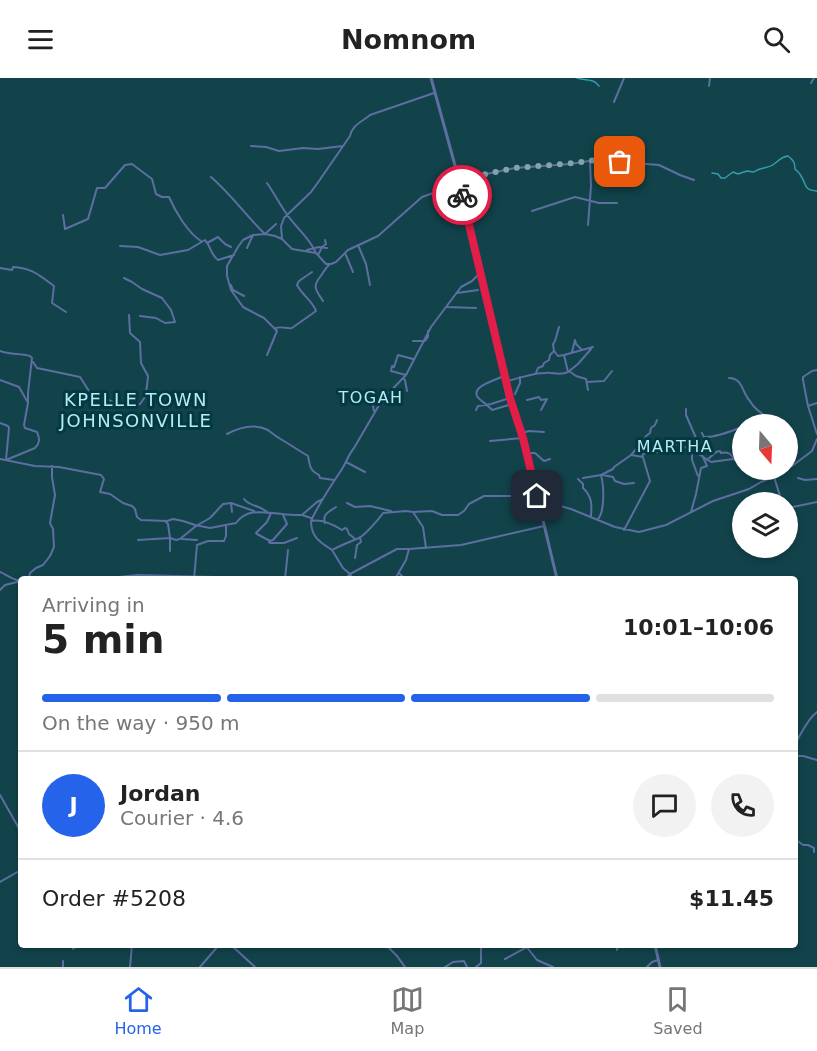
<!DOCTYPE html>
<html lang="en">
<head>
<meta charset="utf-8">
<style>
  :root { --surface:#fff; --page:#f2f2f2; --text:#222; --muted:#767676; --line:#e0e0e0; --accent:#2563eb }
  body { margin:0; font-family:"DejaVu Sans",sans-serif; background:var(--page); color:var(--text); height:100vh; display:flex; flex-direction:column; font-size:22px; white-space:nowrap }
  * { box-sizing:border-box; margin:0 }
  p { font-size:20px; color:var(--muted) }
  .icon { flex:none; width:33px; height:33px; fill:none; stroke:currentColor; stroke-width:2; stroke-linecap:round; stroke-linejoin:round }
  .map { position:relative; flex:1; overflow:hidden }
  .sheet { position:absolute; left:18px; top:498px; width:780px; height:372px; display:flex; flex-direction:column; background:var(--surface); border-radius:6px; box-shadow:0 3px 9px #0003 }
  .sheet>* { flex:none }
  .needle { width:39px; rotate:161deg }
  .controls { position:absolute; left:732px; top:336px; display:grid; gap:12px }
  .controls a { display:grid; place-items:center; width:66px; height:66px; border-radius:50%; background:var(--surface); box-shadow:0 3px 9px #0003; font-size:30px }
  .pin { position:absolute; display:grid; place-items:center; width:51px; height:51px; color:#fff; margin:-26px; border-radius:12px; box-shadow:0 3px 9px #0006 }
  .courier { position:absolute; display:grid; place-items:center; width:60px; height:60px; margin:-30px; border:4px solid #e11d48; border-radius:50%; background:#fff; color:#222; box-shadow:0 2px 8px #0007 }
  .overview em { font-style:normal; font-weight:800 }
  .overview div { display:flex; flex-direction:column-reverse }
  .overview { display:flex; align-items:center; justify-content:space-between; height:102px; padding:0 24px }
  h1 { font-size:39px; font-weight:800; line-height:45px }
  .bar { display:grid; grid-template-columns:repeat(4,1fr); gap:9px 6px; align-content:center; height:72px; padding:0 24px }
  .bar i { height:8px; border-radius:4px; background:var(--line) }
  .bar .active { background:var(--accent) }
  .bar p { grid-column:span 4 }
  .line { display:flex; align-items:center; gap:15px; padding:0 24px; border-top:2px solid var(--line) }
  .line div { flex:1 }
  .round { display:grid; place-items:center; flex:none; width:63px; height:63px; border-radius:32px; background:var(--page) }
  header { display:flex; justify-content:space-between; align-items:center; height:78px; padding:0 24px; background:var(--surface); font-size:27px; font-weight:800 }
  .tab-bar { display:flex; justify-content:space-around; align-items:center; height:84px; border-top:2px solid var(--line); background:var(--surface); font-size:16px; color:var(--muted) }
  .tab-bar a { display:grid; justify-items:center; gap:3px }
  .tab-bar .active { color:var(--accent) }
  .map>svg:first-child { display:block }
</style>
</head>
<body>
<header><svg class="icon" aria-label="menu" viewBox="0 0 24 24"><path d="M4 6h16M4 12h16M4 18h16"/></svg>Nomnom<svg class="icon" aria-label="search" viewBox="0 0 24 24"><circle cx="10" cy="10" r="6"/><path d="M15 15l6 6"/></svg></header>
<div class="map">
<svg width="817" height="889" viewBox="0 0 817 889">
  <rect width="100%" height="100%" fill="#12434b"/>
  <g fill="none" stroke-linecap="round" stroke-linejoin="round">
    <path stroke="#349cac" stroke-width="1.5" d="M577 0C587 3 593 0 599 8
      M712 95 718 96 721 100H725L733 94 738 96 747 93 754 94C760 89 768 91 774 86 780 82 780 79 788 78 793 82 795 84 795 91 797 93 800 95 801 98 807 107 803 112 817 113"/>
    <path stroke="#5d6ea0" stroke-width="2" d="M811 5 814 0
      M709 8 710 0
      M614 24 624 0
      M251 68 266 69 279 73 303 70 318 71 343 68
      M211 99C232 117 246 138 265 156L276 146
      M458 102 515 90 570 86 595 82 659 87 680 97 694 102
      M267 105C274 115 279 125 286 135 295 149 310 160 316 175
      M532 133 575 119 599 125H617
      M63 137 65 151 88 141 97 110H105L125 87 132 86 152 101 156 116 162 119H169C175 133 188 155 201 163
      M588 147 591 108 590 83
      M282 161 281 148 284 140 311 114 319 103 350 58C352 47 362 44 370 37L434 15
      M207 165 218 159 225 166 231 169
      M358 167 366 186 370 207
      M120 168 138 169 160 177 188 172 205 162C211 168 210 176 218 182L234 177
      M247 170 253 157
      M307 172 319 169 327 170
      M345 175 353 194
      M318 177 322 169 326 166 325 162
      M0 190 12 192 13 189C32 190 39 197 54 208L52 225 66 234
      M124 200 132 204 142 211 162 220 171 232 175 244 165 245 156 240 140 238
      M231 207 233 212 244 218
      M457 215 478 212
      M323 223C316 212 312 209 320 199 324 194 325 190 330 186
      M447 229 476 230
      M559 249 555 263 553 266 554 273 558 278 564 277
      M276 250C281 248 287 251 292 250L316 233C312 222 302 217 297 207L299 203 312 194
      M413 263H425L428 259V253
      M0 273C10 277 20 275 30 278L32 280 28 315V325L24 347 25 350 37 354C40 361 40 365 35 370L6 382
      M572 274 575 262 576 266 582 272
      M267 277 277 253 264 240 243 229 231 212 227 198V188L238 169 243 162 253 157 265 156 275 158 282 161 292 171 316 175 326 186H331L336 184 348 172 378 158 422 119 439 113 442 108 443 97 456 91
      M33 284 37 290 80 299 89 313 96 317 128 330 140 326 145 319 147 308 148 298 141 285 140 264 130 255 129 237
      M817 292 812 293 803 299V302L808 328 817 356
      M569 293 576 298 586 301 588 312
      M568 294 578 286 591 271
      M536 295 538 290 543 288 544 285 549 282 550 277 554 273
      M406 297 391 293 392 288 394 289 398 277 413 281
      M504 298C498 301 472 308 477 318 478 321 488 327 492 332L512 326
      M403 300 405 302 407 313
      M729 300C743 300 742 315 750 323 752 327 756 331 760 334 765 339 771 340 774 346
      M0 302 19 309 27 323
      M506 303C519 301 531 295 545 295 553 294 560 298 568 294L564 277 593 269
      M587 304 604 303 612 293
      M515 316 520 305V299
      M527 322 539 319 541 322 547 321 541 332
      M808 328 817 325
      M686 331V337L696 360 701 366 702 377 707 388 701 390 696 416 691 434
      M476 332 478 328 491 326 510 320
      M374 333 372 323 368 321 371 316 382 322
      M0 345 8 348 9 350 6 382
      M748 346 760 342
      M759 346 760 342 765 338
      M522 355 529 353 544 354
      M702 355 704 359C714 360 732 353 742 349
      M227 356C240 349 254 345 268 352 272 355 275 358 279 360 289 366 298 372 308 378 310 387 309 392 319 397L320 400 334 402
      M689 362 692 372V382L698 398
      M490 363 523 360
      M527 375H535L544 383 550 381
      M631 377 645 361 646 358 650 355 651 350 655 347 657 342
      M0 381 35 388 59 389 101 397 104 401 100 414 110 416 123 425 132 428 135 431 137 439 141 442 167 443 173 441 183 443 195 447 210 450 236 445C248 429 265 435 282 436 289 437 296 437 302 437
      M707 382 716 374 720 373 721 375C728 373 731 376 735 382
      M346 384 365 394
      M788 391 812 373 817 361
      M777 392H778
      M601 397 613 391 614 389 631 377 643 379
      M603 397 613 399 615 403 624 406 634 405
      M774 399 782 424
      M583 400 601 397C604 408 605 433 598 441
      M798 400 805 402 817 401
      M578 401 583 406V410C592 418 592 427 591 438
      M244 421C250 429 261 427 268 435
      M231 425 232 434
      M347 425 355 429 370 428 391 433
      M539 427H557L571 431 615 449 639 454 666 447 713 423 749 411 761 404 782 395 787 392
      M788 430 817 424
      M413 434 432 433 442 437H458L464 433 469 426 484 418H537
      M271 435 267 444 256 455 257 456 270 463 273 462 287 446 283 437
      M311 440 302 437 317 424 323 421
      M165 443 168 446 170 460 176 462 180 461 196 448 210 440 223 426 231 425 254 433
      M311 443C321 441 334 447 342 452L345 450 347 451 349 456 354 460
      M325 445C322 436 329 434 336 429
      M624 452 650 403 642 376 655 375 677 366 694 373 711 384 733 381 742 384
      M182 461 197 462
      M138 462 170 460V473
      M269 464 270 465H284L297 460
      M426 470 423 449 413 434 406 433 383 435C379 441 365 457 359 460 350 464 341 467 332 472 320 464 311 459 311 443 318 427 330 409 340 394 346 386 348 377 354 370L382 322 406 297 431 249 461 209 472 203 479 196
      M332 472 343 490 350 496 397 471H409L461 467 544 448
      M355 480 357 467 361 464 360 459
      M0 494C7 497 11 501 20 503
      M399 495 405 501
      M29 501 30 495 36 490 43 487 50 478 54 469 53 451 50 445 55 417 52 399V388
      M109 501V500L137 497 292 501 311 499
      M194 501 197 467 208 463H224L226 458V448
      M285 501 288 472
      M345 501 350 496 353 501
      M395 501 406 482 409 471
      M0 512 5 507 21 503
      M795 666C802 655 807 641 817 634
      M795 678H803L817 682
      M0 717 21 754
      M795 761 803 767H808L814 770V774
      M0 804 21 792
      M231 867 255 889
      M386 867 397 878 405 889
      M525 867 537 882 553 889
      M73 871 78 867
      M617 872 618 867
      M505 881 527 869
      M63 883V889
      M130 889 132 867
      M200 889 219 867
      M445 889 453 884 464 883 467 889
      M476 889 481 885V867
      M647 889 652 884 658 882"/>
    <path stroke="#5d6ea0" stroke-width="3" d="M431 0 456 91 504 298 527 375 557 501
      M655 867 660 889"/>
  </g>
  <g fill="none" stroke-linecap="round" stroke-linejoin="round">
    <path stroke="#82a3a9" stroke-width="6" stroke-dasharray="0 10.8" d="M462 117 458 102 515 90 575 85 595 82 620 84"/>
    <path stroke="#e11d48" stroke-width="8" d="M462 117 510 320 523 360 537 418"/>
  </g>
  <g text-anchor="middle" stroke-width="6" stroke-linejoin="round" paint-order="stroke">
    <g font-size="16" letter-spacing="1.5" fill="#b8eaf3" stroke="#033940">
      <text x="371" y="325">TOGAH</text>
      <text x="675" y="374">MARTHA</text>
    </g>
    <g font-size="18" letter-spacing="1.5" fill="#b8eaf3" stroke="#033940">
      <text x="136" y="328">KPELLE TOWN<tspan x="136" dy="21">JOHNSONVILLE</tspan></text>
    </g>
  </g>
</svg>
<div class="controls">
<a><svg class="needle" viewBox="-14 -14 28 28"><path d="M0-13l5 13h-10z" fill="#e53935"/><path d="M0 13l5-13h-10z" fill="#767676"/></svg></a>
<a><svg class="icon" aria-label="layers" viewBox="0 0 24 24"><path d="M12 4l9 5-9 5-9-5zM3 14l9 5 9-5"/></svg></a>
</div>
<div class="pin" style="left:620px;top:84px;background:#ea580c"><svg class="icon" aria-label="bag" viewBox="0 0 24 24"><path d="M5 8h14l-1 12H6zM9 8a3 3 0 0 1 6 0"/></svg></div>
<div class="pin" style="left:537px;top:418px;background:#1f2937"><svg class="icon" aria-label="home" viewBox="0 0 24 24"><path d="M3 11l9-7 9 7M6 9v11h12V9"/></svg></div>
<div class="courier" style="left:462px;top:117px"><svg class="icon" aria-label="bike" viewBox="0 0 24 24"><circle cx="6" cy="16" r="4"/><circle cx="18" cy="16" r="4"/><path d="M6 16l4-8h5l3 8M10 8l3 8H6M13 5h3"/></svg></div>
<section class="sheet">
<div class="overview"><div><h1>5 min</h1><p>Arriving in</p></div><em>10:01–10:06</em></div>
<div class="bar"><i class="active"></i><i class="active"></i><i class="active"></i><i></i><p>On the way · 950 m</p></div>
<div class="line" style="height:108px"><b class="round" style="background:var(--accent);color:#fff">J</b><div><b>Jordan</b><p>Courier · 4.6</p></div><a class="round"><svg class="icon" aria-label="chat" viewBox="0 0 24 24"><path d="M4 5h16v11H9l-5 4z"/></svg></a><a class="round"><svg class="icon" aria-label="phone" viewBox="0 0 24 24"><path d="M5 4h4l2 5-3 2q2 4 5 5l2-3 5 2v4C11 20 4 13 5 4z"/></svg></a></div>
<div class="line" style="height:78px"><div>Order #5208</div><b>$11.45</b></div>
</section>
</div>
<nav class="tab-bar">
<a class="active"><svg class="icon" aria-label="home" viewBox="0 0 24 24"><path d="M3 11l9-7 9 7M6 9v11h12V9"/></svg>Home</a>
<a><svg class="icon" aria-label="map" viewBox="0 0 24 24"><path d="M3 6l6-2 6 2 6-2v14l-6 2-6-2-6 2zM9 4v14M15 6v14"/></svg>Map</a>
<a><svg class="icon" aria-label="saved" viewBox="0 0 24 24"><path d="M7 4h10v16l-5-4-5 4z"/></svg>Saved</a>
</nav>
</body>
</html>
